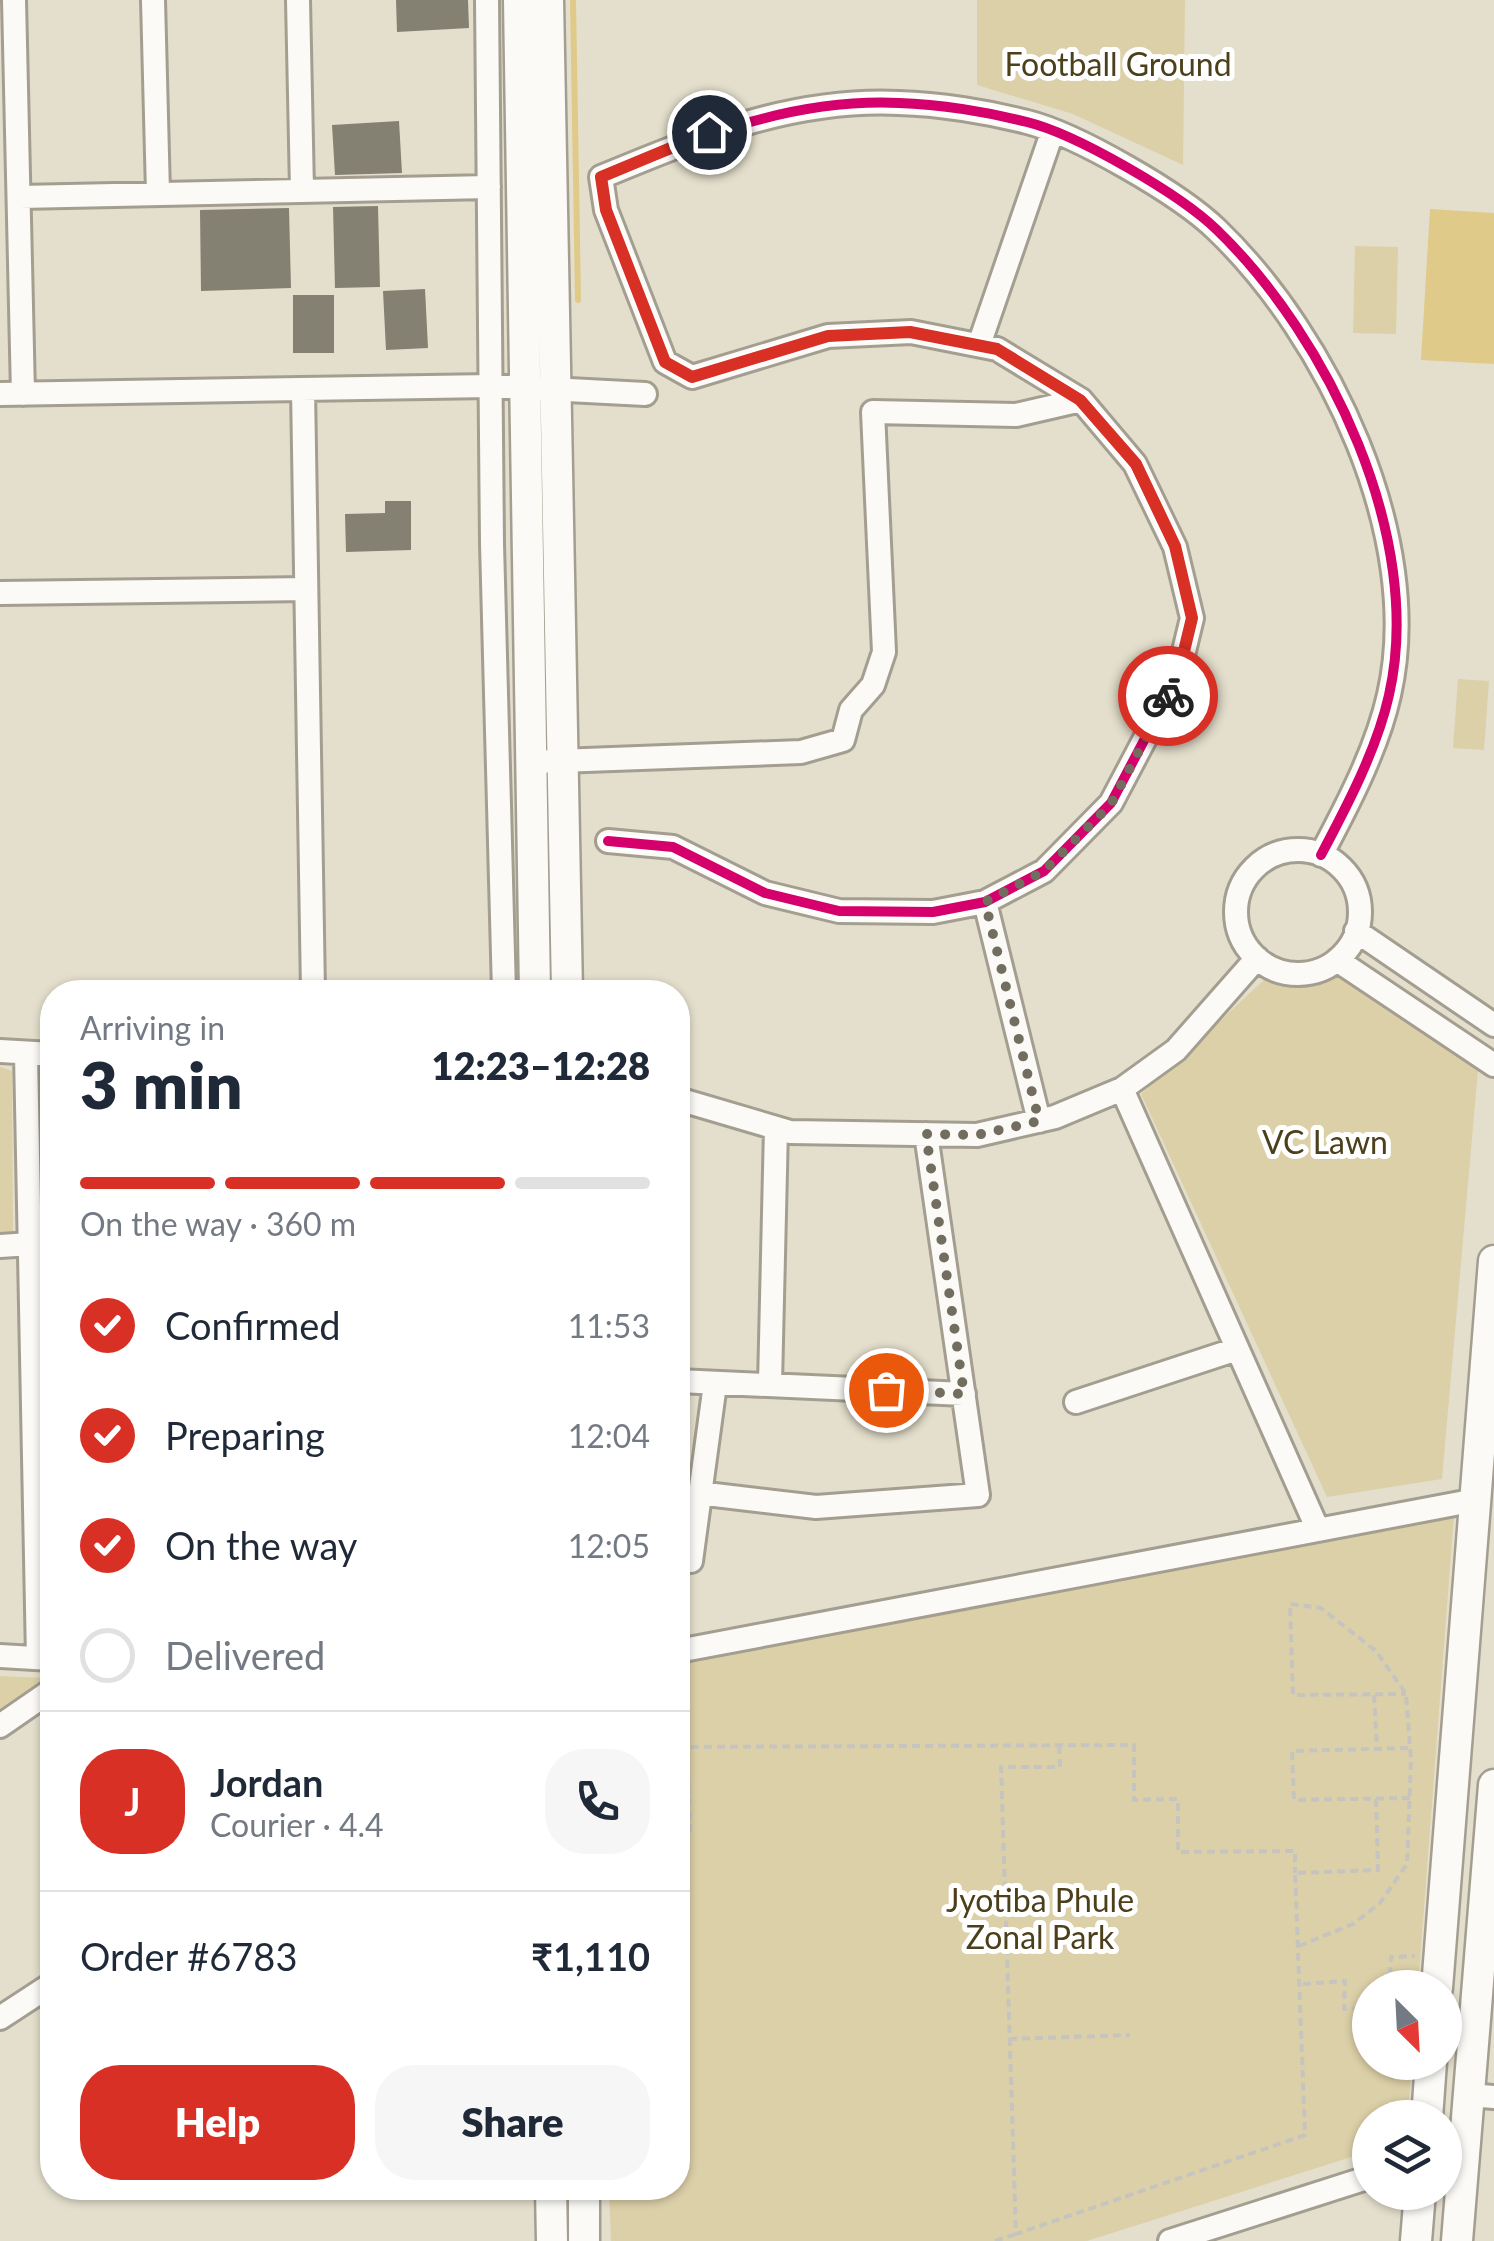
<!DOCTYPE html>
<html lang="en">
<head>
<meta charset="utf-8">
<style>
  :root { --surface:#fff; --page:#f6f6f7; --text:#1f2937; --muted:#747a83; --line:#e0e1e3; --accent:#d93025 }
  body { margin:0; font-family:Lato,sans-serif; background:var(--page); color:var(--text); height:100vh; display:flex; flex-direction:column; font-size:38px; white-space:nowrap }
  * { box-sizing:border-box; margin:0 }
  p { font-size:32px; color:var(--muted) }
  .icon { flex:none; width:55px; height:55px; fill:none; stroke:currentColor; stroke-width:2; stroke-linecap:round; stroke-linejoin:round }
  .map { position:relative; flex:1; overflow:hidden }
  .side { position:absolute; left:40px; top:980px; width:650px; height:1220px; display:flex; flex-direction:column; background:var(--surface); border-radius:40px; box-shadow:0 2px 8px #0004 }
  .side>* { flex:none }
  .needle { width:65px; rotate:156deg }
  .buttons { position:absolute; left:1352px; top:1970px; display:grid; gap:20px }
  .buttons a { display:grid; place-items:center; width:110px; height:110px; border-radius:50%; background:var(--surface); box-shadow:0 2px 8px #0004; font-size:50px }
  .pin { position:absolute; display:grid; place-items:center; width:85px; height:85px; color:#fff; margin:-42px; border:5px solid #fff; border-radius:50%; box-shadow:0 2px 10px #0007 }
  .courier { position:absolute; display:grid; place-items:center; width:100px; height:100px; margin:-50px; border:8px solid #d93025; border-radius:50%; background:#fff; color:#222; box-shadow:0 2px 12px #0007 }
  .head em { font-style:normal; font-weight:800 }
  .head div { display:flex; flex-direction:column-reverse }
  .head { display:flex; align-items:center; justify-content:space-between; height:170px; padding:0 40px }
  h1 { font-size:65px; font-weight:800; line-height:75px }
  .bar { display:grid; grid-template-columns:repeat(4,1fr); gap:15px 10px; align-content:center; height:120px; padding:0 40px }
  .bar i { height:12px; border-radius:8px; background:var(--line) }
  .bar .selected { background:var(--accent) }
  .bar p { grid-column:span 4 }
  .line { display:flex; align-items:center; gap:25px; padding:0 40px; border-top:2px solid var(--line) }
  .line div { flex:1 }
  .round { display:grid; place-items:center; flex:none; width:105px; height:105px; border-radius:40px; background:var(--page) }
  ol { padding:0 40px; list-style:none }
  li { display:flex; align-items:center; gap:30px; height:110px }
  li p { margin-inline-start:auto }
  li .icon { padding:10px; border-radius:50%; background:var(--accent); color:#fff; stroke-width:4 }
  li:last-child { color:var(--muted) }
  li i { width:55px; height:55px; border:5px solid var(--line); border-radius:50% }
  .primary-button { display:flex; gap:20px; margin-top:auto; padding:20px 40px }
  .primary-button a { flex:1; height:115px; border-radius:40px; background:var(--accent); color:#fff; font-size:40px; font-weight:800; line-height:115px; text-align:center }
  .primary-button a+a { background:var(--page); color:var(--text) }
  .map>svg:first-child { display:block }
</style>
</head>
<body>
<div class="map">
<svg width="1494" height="2241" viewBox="0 0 1494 2241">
  <rect width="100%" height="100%" fill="#e4dfcc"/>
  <path fill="#dcd0a8" d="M977 0H1185L1183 165 1073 114 977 85Z
    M1355 246 1398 247 1396 334 1353 333Z
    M1458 679 1489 681 1484 750 1453 748Z
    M1337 975 1478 1070 1442 1479 1327 1497 1141 1094 1265 979 1308 985Z
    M0 1067 12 1071 13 1233H0Z
    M1454 1515 1418 1987 1370 1988V2062L1412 2063 1408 2117 1370 2118V2151L1087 2241H611L609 2188H678V1661Z
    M0 1676 46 1678 0 1709Z"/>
  <path fill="#dfca89" d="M1430 209 1494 213V364L1421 360Z"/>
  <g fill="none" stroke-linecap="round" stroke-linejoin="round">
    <path stroke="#dfca89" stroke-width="6" d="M573 0 578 300"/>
  </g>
  <path fill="#848072" d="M396 0H468L469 28 397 32Z
    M399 121 402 173 335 175 332 125Z
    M378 206 380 287 335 288 333 207Z
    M289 208 291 288 201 291 200 210Z
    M425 289 428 348 386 350 383 291Z
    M293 295H334V353H293Z
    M385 501H411V550L346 552 345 514 385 513Z"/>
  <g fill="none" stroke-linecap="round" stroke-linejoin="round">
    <defs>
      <path id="street" d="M14 0 23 394
        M153 0 158 193
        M298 0 302 190
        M487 0 492 544 504 992
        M20 197 489 187
        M979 345 1052 133
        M303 389 313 992
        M0 394 491 386 645 394
        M0 593 306 589
        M532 762 801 752 843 740 851 710 873 685 884 652 873 412 1016 415 1081 400
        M608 841 673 847 765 893 839 911 933 912 985 902 1044 871 1111 803 1178 676 1192 618 1175 547 1135 464 1081 400 997 349 911 332 828 336 692 377 665 362 606 210 601 177C698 137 792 98 899 103 939 104 988 112 1027 122 1076 134 1180 194 1217 230 1328 337 1425 538 1389 695 1377 749 1347 806 1321 855
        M1236 912a62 62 0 1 1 124 0a62 62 0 1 1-124 0Z
        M985 902 1039 1121
        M1356 931 1494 1025
        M1337 960 1494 1065
        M0 1051 52 1054
        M26 1054 38 1658
        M1122 1089 1318 1530
        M678 1099 790 1132 977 1135 1055 1117 1122 1089 1176 1050 1257 958
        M0 1246 30 1244
        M678 1381 964 1394
        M770 1384 776 1128
        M1076 1402 1237 1349
        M698 1493 816 1507 978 1495 926 1134
        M691 1561 715 1384
        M678 1651 1476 1500
        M0 1656 51 1659
        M0 1726 52 1690
        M0 2018 52 1984
        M1469 2095 1494 2097
        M1170 2241 1370 2177"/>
      <path id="secondary" d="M519 0 535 992
        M548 0 567 992
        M1437 1988 1494 1261
        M1427 2118 1431 2062
        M551 2188 552 2241
        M584 2188V2241
        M1416 2241 1420 2192
        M1457 2241 1494 1785"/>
    </defs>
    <use href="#street" stroke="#a39e90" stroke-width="28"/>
    <use href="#secondary" stroke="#a39e90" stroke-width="35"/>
    <path stroke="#c6c4be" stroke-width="4" stroke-dasharray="8 5" stroke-linecap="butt" d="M1374 1695 1377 1749
      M1059 1746 1060 1767H1001L1016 2234 1305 2135 1295 1873 1378 1870 1376 1799
      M678 1747 1134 1745V1800L1178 1799V1852L1295 1851V1873
      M1410 1798 1294 1800 1292 1751 1411 1748
      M678 1834 690 1833 688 1766
      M1299 1946 1353 1924 1380 1903 1407 1864 1411 1759 1406 1694 1376 1651 1321 1608 1290 1604 1293 1695 1406 1694
      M1303 1984 1345 1981 1344 2009 1370 2008
      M1389 1988 1391 1957 1415 1956
      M1009 2039 1130 2035
      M995 2241 1016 2234"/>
    <use href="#street" stroke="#fbfaf7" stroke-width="22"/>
    <use href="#secondary" stroke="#fbfaf7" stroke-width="30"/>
    <defs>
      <path id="cycleway" d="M608 841 673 847 765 893 839 911 933 912 985 902 1044 871 1111 803 1178 676 1192 618 1175 547 1135 464 1081 400 997 349 911 332 828 336 692 377 665 362 606 210 601 177C698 137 792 98 899 103 939 104 988 112 1027 122 1076 134 1180 194 1217 230 1328 337 1425 538 1389 695 1377 749 1347 806 1321 855"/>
    </defs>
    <use href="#cycleway" stroke="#fff" stroke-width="16"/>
    <use href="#cycleway" stroke="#d6006c" stroke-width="10"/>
  </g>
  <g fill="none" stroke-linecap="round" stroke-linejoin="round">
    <path stroke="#726d5e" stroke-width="10" stroke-dasharray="0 18" d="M886 1390 964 1394 926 1134 977 1135 1039 1121 985 902 1044 871 1111 804 1168 696"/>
    <path stroke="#d93025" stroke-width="12" d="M709 132 601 177 606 210 665 362 692 377 828 336 910 332 997 349 1080 400 1136 464 1175 546 1192 618 1178 676 1168 696"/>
  </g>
  <g text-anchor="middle" stroke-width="10" stroke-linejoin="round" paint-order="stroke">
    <g font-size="32" fill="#4c401b" stroke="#fff">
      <text x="1118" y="76">Football Ground</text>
      <text x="1325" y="1154">VC Lawn</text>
      <text x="1040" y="1912">Jyotiba Phule<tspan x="1040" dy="37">Zonal Park</tspan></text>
    </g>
  </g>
</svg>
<div class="buttons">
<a><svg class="needle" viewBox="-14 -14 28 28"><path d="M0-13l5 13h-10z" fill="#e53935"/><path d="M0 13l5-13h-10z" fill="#747a83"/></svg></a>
<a><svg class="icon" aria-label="layers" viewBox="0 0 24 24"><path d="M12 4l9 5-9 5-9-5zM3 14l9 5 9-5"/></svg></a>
</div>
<div class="pin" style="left:886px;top:1390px;background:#ea580c"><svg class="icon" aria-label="bag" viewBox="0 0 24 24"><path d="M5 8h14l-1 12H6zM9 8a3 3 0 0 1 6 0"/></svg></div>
<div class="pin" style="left:709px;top:132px;background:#1f2937"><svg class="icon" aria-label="home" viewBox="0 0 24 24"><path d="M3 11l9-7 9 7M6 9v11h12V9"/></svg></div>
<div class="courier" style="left:1168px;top:696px"><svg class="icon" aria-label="bike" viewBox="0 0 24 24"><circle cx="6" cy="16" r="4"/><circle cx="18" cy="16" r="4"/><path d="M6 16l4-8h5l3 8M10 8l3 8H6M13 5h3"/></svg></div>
<section class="side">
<div class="head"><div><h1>3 min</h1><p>Arriving in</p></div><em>12:23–12:28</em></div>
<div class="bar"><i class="selected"></i><i class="selected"></i><i class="selected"></i><i></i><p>On the way · 360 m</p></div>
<ol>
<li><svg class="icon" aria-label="check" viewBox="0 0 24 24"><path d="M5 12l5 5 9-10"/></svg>Confirmed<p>11:53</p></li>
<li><svg class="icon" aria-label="check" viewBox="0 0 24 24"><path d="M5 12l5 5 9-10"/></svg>Preparing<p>12:04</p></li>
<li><svg class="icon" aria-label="check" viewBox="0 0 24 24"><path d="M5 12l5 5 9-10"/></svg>On the way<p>12:05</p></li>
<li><i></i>Delivered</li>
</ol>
<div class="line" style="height:180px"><b class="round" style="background:var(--accent);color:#fff">J</b><div><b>Jordan</b><p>Courier · 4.4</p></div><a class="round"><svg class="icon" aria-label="phone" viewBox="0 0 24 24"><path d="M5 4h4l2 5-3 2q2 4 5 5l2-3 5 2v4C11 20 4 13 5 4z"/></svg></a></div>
<div class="line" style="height:130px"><div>Order #6783</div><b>₹1,110</b></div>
<div class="primary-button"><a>Help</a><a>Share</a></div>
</section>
</div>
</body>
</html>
